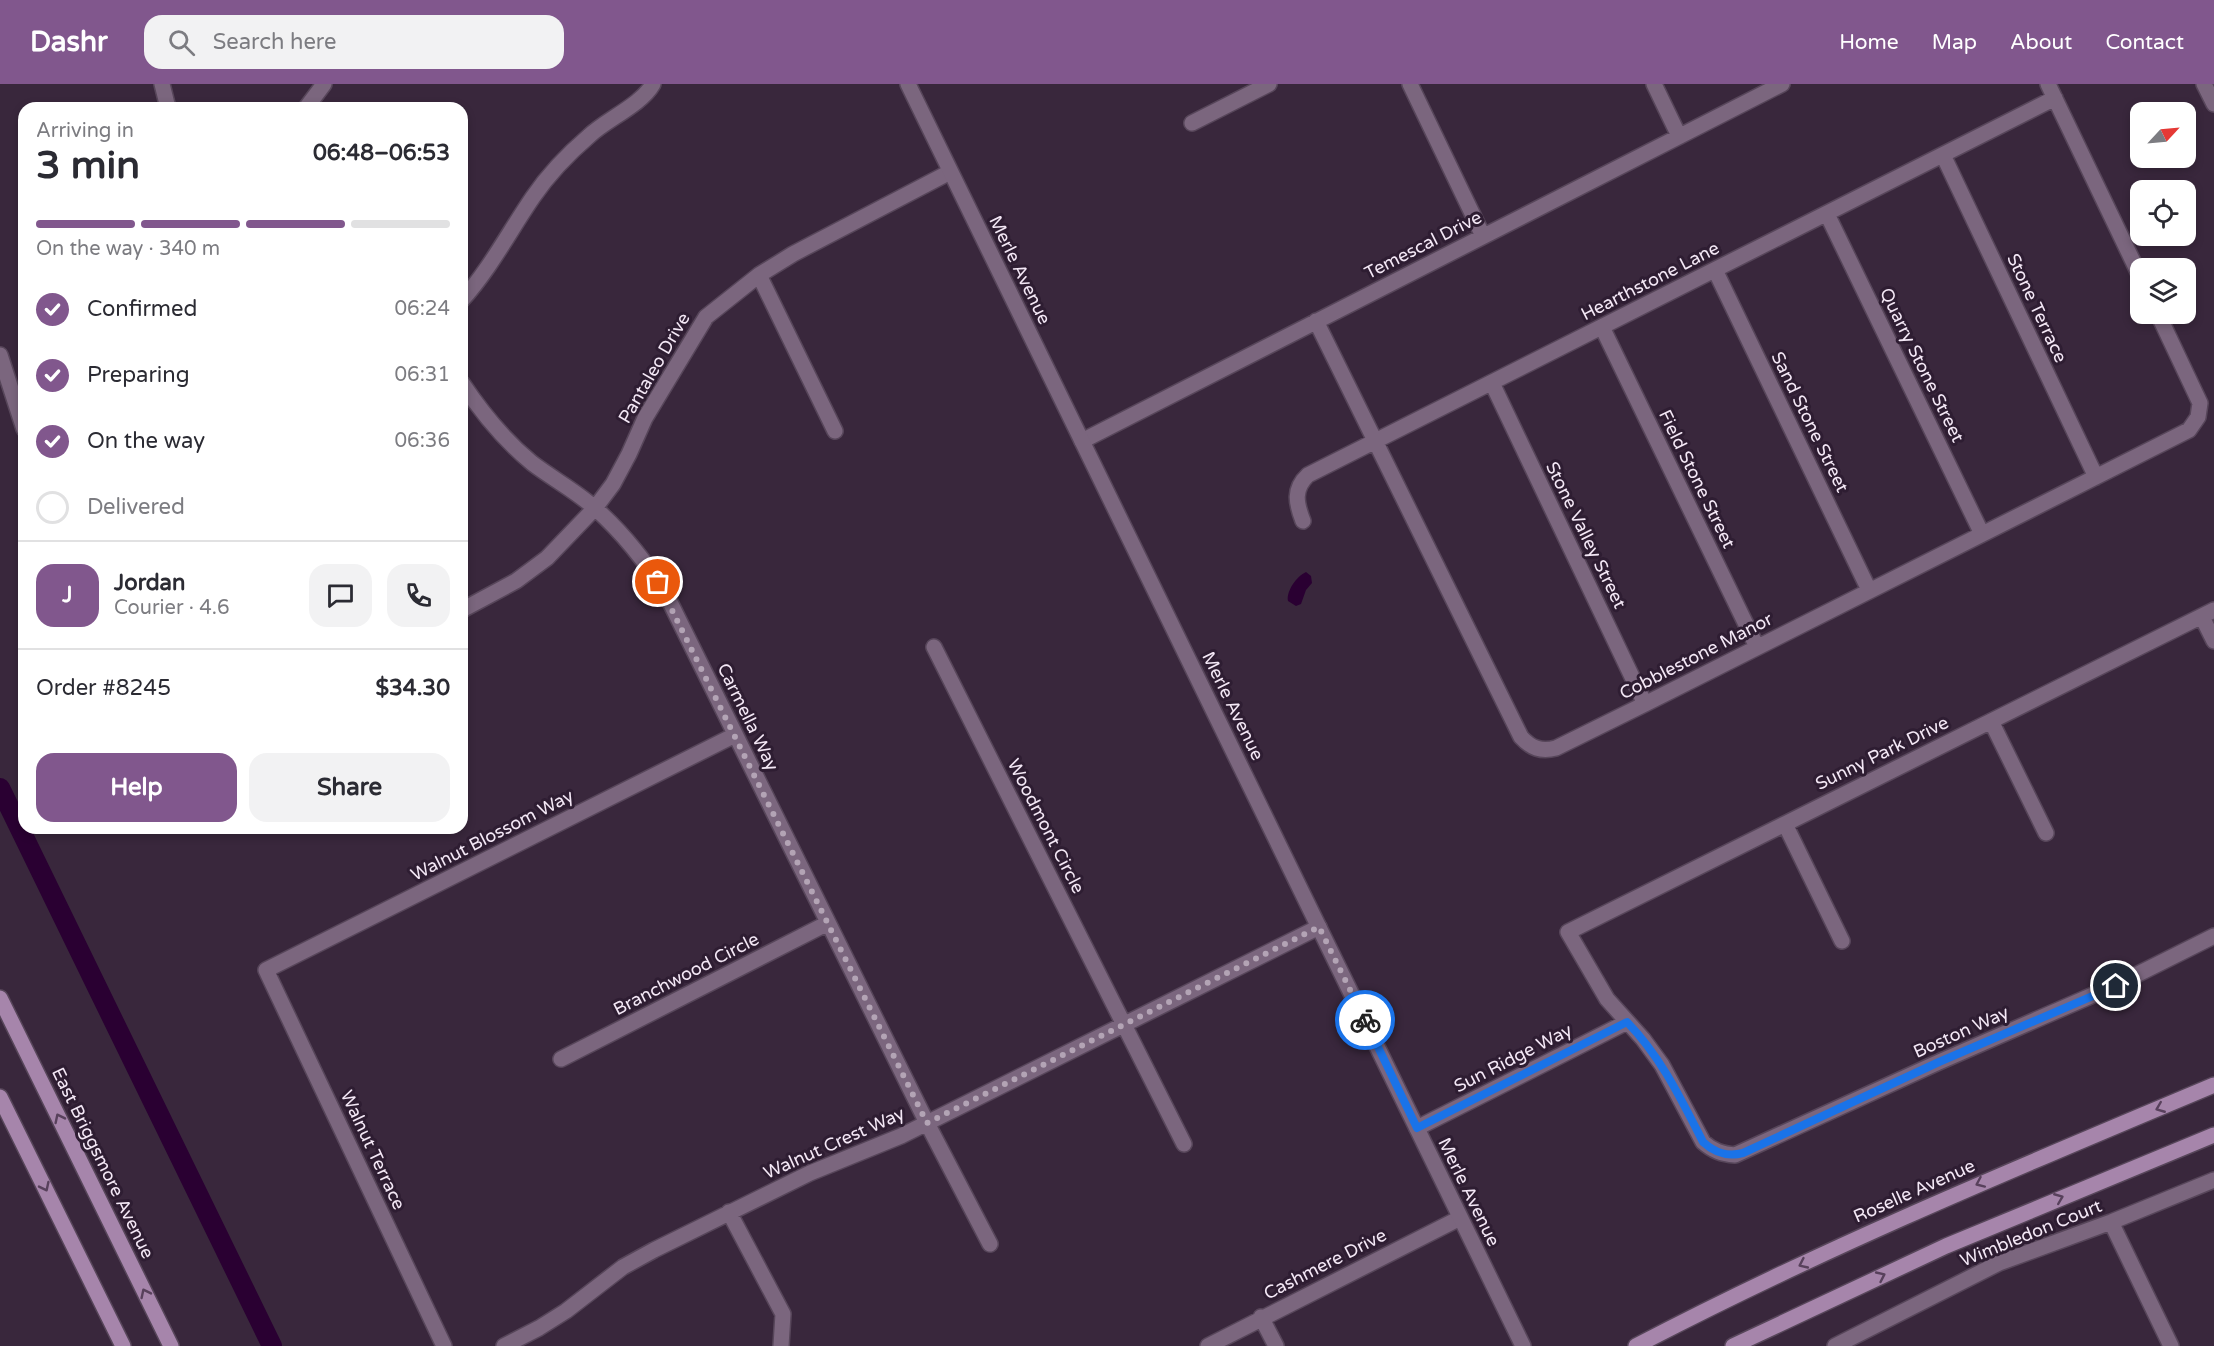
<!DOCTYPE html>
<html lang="en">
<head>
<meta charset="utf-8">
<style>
  :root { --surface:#fff; --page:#f2f2f3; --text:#2b2b33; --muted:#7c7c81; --line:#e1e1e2; --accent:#81578d }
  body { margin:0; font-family:"Varela Round",sans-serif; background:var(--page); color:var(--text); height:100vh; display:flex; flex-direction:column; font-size:22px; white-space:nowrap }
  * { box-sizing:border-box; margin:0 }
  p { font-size:20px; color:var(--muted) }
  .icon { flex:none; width:33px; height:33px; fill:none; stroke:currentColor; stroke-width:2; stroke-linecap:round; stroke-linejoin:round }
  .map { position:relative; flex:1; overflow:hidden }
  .details { position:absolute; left:18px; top:18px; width:450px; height:732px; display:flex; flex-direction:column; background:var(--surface); border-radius:18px; box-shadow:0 3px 9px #0003 }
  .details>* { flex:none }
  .needle { width:39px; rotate:64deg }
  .controls { position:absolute; left:2130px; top:18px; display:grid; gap:12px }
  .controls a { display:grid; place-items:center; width:66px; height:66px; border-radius:12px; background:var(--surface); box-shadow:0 3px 9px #0003; font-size:30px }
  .pin { position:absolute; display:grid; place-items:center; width:51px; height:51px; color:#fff; margin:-26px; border:3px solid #fff; border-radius:50%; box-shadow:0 2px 6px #0007 }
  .courier { position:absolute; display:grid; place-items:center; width:60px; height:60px; margin:-30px; border:4px solid #1a73e8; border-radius:50%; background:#fff; color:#222; box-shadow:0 2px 8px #0007 }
  .overview em { font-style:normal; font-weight:700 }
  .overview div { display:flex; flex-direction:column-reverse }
  .overview { display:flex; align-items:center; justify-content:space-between; height:102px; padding:0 18px }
  h1 { font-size:39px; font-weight:700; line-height:45px }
  .bar { display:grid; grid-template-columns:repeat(4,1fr); gap:9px 6px; align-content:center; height:72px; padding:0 18px }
  .bar i { height:8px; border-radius:4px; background:var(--line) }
  .bar .current { background:var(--accent) }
  .bar p { grid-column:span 4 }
  .line { display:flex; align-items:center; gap:15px; padding:0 18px; border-top:2px solid var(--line) }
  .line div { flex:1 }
  .round { display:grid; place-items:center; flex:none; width:63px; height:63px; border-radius:18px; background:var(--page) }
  ol { padding:0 18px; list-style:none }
  li { display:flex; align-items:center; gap:18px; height:66px }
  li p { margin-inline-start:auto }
  li .icon { padding:6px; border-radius:50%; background:var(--accent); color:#fff; stroke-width:4 }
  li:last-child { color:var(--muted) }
  li i { width:33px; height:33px; border:3px solid var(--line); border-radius:50% }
  .action { display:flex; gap:12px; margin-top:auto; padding:12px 18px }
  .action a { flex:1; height:69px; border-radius:18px; background:var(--accent); color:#fff; font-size:24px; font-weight:700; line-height:69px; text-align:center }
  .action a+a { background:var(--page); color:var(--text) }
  header { display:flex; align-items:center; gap:36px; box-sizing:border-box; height:84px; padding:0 30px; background:var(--accent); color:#fff }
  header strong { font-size:28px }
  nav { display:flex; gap:33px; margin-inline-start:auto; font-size:21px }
  .search { width:420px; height:54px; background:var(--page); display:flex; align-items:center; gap:15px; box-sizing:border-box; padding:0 21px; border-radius:18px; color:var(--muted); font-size:22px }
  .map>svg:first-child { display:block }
</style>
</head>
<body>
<header>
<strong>Dashr</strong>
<div class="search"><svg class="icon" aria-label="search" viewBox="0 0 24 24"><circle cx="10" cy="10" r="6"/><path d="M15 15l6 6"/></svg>Search here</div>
<nav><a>Home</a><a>Map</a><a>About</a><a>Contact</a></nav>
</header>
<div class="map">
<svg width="2214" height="1262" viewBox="0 0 2214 1262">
  <rect width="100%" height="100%" fill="#39273c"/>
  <path fill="#2a0032" d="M1306 488 1311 492 1312 499 1306 506 1301 520 1296 522 1288 517C1286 507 1297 492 1306 488Z"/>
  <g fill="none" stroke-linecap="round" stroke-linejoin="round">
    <path stroke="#2a0032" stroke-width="20" d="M0 704 272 1262"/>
    <defs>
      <path id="minor" d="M162 0 168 24
        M1410 0 1483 152
        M1654 0 1679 52
        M2048 0 2140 192
        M2204 0 2214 20
        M306 24 324 0
        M1192 39 1269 0
        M1943 71 2096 393
        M1827 130 1982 450
        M1715 186 1869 506
        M759 191 835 347
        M462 216C490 185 509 148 533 113 548 91 568 70 589 52 607 35 641 21 653 0
        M1316 237 1521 653C1531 664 1541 668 1556 664L1645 620 2189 346 2198 333 2200 319 2158 230
        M1602 243 1757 563
        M0 271 24 345
        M462 299C482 329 504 356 532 379 553 395 576 407 596 425 624 450 646 478 666 510L927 1039 990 1160
        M1492 299 1645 620
        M1082 357 1782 0
        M1303 437C1296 419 1293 405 1308 391L2055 14
        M462 526 516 497 547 474 595 424 613 400 629 370 645 334 706 233 759 191 793 170 950 88
        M2214 526 1568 848 1607 915 1643 955 1662 981 1703 1058C1713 1067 1722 1070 1735 1071L1939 978 2116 901 2214 852
        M2202 533 2214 557
        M934 563 1184 1060
        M1991 637 2046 749
        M1785 740 1842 857
        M561 975 828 839
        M1417 1044 1627 938
        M729 1128 783 1230 781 1262
        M2111 1138 2171 1262
        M1261 1233 1276 1262
        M444 1262 266 886 735 651
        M504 1262 539 1244 566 1227 623 1183 654 1166 810 1089 901 1052 1319 843
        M1208 1262 1460 1134
        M1835 1262 1999 1179 2111 1138 2214 1096"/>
      <path id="tertiary" d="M908 0 1523 1262"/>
      <path id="secondary" d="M0 914 171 1262
        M0 1013 123 1262
        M1636 1262C1823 1164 2019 1083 2214 1001
        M1733 1262 1946 1162 2214 1051"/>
    </defs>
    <use href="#minor" stroke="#57465a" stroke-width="18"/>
    <use href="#tertiary" stroke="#57465a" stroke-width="18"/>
    <use href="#secondary" stroke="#57465a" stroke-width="18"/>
    <use href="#minor" stroke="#7b667e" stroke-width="15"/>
    <use href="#tertiary" stroke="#7b667e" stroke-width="15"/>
    <use href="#secondary" stroke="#a685ab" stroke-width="15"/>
  </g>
  <defs><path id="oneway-chevron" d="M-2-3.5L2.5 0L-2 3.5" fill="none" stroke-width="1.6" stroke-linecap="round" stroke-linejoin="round" transform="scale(1.5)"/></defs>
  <g stroke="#58415c">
    <use href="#oneway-chevron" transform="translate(2160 1024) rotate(158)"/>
    <use href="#oneway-chevron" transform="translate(59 1034) rotate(-116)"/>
    <use href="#oneway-chevron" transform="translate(1980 1099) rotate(156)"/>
    <use href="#oneway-chevron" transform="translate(45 1103) rotate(64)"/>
    <use href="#oneway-chevron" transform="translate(2059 1114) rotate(-22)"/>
    <use href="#oneway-chevron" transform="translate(1803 1180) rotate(155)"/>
    <use href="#oneway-chevron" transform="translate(1881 1192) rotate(-25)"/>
    <use href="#oneway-chevron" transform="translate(145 1209) rotate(-116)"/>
  </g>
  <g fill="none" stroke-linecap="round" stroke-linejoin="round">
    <path stroke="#b3a4b5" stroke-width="6" stroke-dasharray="0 10.8" d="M658 498 927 1039 1319 843 1365 936"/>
    <path stroke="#1a73e8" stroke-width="8" d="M1365 936 1417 1044 1627 938C1661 973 1681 1015 1703 1058 1715 1069 1727 1073 1743 1069L1939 978 2116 902"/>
  </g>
  <g text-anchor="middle" stroke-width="6" stroke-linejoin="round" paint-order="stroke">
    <g font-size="18" fill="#f4e8f6" stroke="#2e1d32">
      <text transform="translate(1423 161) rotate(-27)" y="6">Temescal Drive</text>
      <text transform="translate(1020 186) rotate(64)" y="6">Merle Avenue</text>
      <text transform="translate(1650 197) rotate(-27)" y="6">Hearthstone Lane</text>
      <text transform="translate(2037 224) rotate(65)" y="6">Stone Terrace</text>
      <text transform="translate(1922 281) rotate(64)" y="6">Quarry Stone Street</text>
      <text transform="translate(654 284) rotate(-60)" y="6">Pantaleo Drive</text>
      <text transform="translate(1810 338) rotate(64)" y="6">Sand Stone Street</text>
      <text transform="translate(1697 395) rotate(64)" y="6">Field Stone Street</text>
      <text transform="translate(1586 451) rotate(64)" y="6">Stone Valley Street</text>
      <text transform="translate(1696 572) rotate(-27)" y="6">Cobblestone Manor</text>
      <text transform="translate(1233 622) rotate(64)" y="6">Merle Avenue</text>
      <text transform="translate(748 633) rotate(64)" y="6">Carmella Way</text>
      <text transform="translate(1882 669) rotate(-26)" y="6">Sunny Park Drive</text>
      <text transform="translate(1046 742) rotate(63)" y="6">Woodmont Circle</text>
      <text transform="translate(492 751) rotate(-27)" y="6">Walnut Blossom Way</text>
      <text transform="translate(686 890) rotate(-27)" y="6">Branchwood Circle</text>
      <text transform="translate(1961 948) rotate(-24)" y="6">Boston Way</text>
      <text transform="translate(1513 974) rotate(-27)" y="6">Sun Ridge Way</text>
      <text transform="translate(834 1059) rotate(-24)" y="6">Walnut Crest Way</text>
      <text transform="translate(373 1066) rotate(65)" y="6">Walnut Terrace</text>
      <text transform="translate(103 1079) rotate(64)" y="6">East Briggsmore Avenue</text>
      <text transform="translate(1914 1107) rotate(-24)" y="6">Roselle Avenue</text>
      <text transform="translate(1469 1108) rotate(64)" y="6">Merle Avenue</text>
      <text transform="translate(2031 1149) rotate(-22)" y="6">Wimbledon Court</text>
      <text transform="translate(1325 1180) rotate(-27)" y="6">Cashmere Drive</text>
    </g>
  </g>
</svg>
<div class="controls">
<a><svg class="needle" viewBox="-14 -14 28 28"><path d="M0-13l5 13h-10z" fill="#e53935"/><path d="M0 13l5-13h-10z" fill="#7c7c81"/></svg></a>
<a><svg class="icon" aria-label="locate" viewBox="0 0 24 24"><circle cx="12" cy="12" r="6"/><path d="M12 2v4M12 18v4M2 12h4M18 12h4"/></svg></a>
<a><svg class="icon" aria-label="layers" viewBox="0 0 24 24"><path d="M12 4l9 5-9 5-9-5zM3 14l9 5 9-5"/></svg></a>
</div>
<div class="pin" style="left:658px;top:498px;background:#ea580c"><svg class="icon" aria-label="bag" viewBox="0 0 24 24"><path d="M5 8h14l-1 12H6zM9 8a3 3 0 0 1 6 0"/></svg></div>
<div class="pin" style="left:2116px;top:902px;background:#1f2937"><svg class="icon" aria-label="home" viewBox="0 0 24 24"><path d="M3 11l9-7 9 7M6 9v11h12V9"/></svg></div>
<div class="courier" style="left:1365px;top:936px"><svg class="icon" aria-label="bike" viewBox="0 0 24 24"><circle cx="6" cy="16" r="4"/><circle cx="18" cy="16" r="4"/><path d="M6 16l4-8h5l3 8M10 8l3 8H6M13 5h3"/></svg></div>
<section class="details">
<div class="overview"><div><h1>3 min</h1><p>Arriving in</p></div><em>06:48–06:53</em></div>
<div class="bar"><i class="current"></i><i class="current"></i><i class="current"></i><i></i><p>On the way · 340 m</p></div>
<ol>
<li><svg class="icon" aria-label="check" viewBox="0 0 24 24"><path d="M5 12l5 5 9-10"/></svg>Confirmed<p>06:24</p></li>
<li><svg class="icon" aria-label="check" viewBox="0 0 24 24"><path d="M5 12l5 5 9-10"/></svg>Preparing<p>06:31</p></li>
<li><svg class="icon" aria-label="check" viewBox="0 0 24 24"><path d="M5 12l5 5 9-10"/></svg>On the way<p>06:36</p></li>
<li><i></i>Delivered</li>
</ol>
<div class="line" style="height:108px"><b class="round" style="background:var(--accent);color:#fff">J</b><div><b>Jordan</b><p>Courier · 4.6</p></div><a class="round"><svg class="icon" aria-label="chat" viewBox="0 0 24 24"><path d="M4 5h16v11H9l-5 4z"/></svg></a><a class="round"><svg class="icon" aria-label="phone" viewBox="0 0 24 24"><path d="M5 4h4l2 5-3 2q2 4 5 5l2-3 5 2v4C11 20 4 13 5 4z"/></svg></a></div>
<div class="line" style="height:78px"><div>Order #8245</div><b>$34.30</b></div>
<div class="action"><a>Help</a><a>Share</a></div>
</section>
</div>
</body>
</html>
